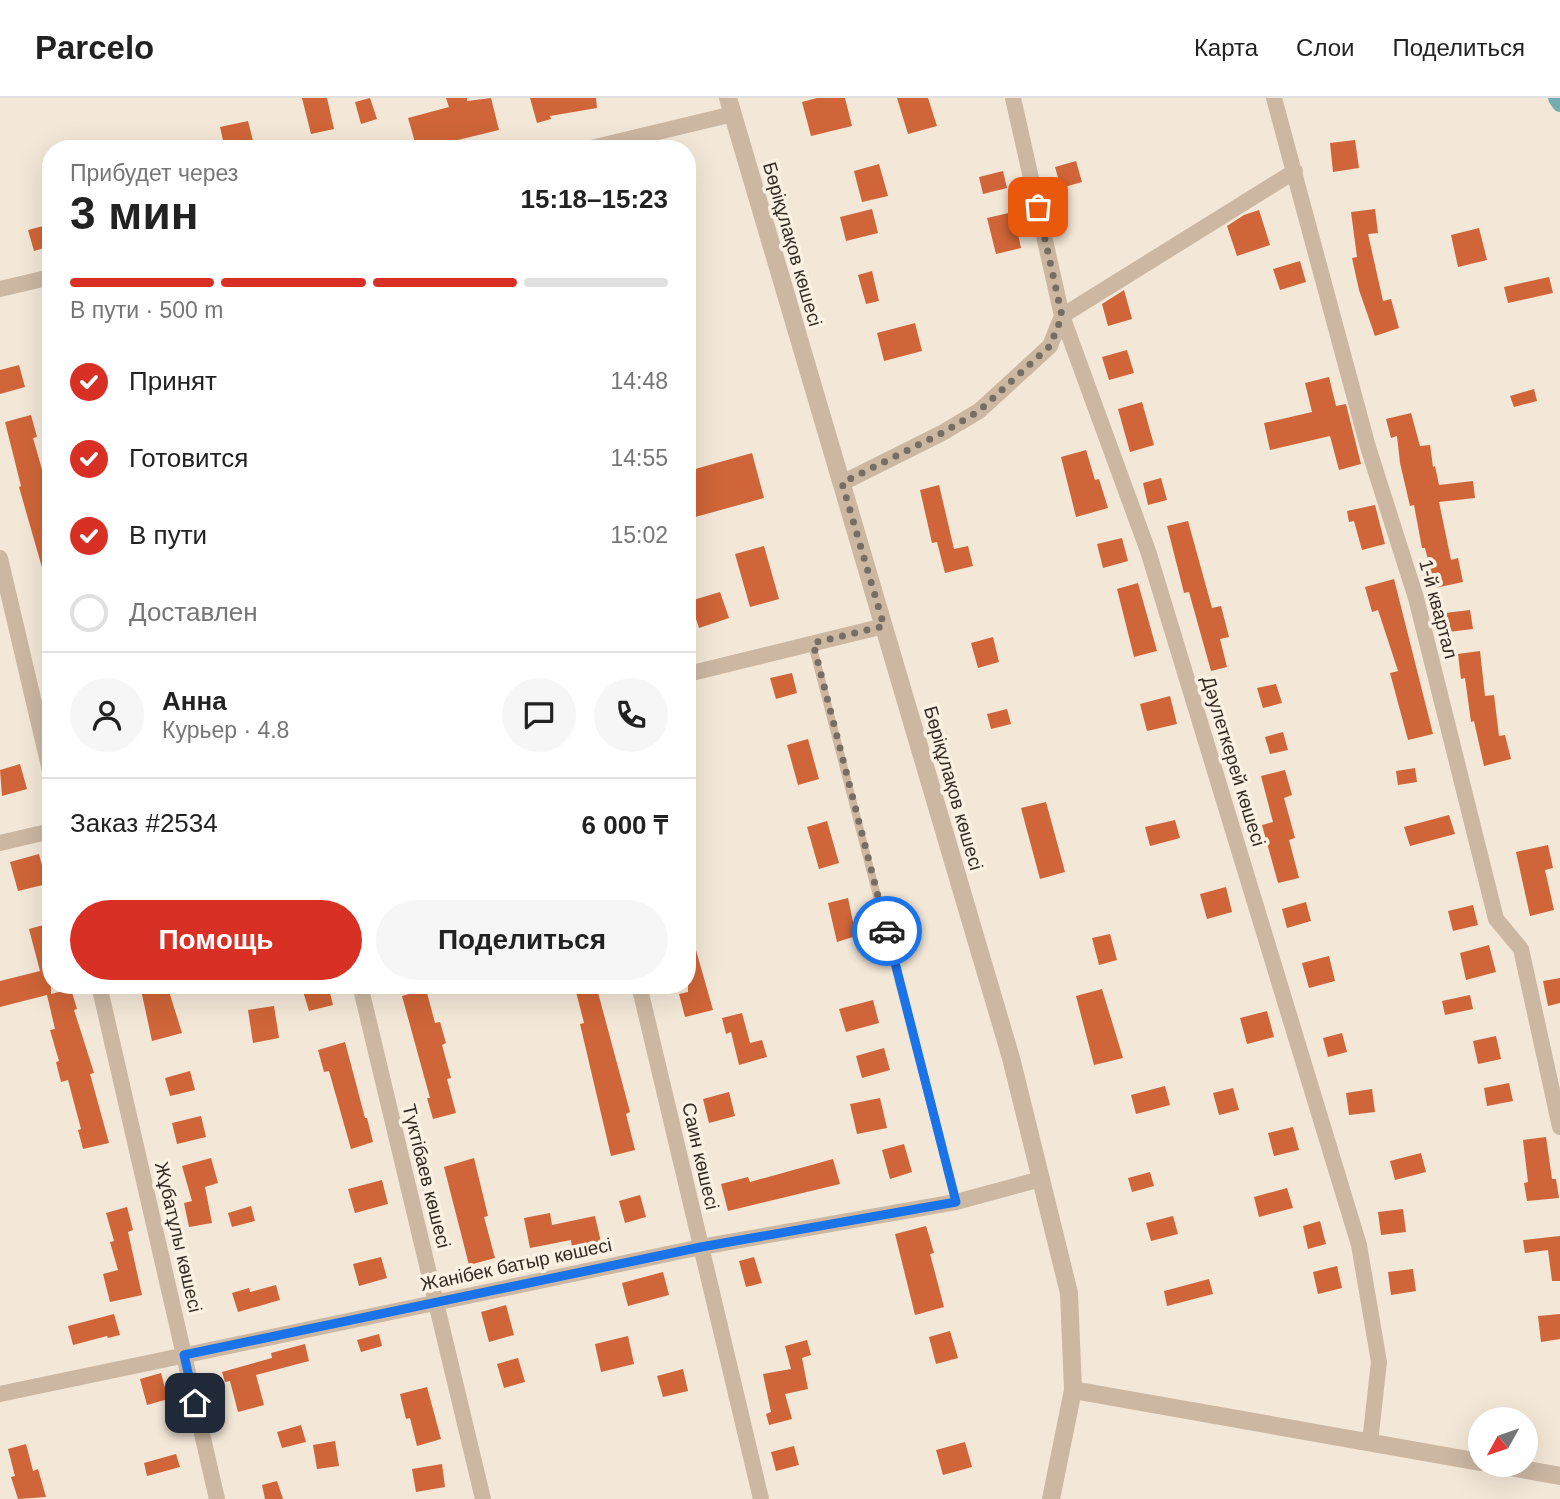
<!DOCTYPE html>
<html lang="ru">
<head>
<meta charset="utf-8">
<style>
  :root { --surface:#fff; --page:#f6f6f6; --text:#222; --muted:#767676; --line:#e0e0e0; --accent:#d93025 }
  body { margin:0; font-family:Helvetica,sans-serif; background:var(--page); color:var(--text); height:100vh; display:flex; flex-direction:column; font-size:26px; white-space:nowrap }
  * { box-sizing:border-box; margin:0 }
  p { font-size:23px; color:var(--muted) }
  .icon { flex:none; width:38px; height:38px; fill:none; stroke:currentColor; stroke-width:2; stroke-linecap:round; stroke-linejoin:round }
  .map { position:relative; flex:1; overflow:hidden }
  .drawer { position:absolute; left:42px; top:42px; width:654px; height:854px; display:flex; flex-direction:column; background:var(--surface); border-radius:28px; box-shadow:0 7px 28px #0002 }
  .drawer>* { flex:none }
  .needle { width:46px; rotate:230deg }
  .fabs { position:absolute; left:1468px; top:1309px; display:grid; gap:14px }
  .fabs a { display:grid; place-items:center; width:70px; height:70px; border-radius:50%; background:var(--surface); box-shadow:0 7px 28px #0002; font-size:35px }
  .pin { position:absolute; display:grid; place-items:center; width:60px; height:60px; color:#fff; margin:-30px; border-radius:14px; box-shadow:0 4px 10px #0006 }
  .courier { position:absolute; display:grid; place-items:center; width:70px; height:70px; margin:-35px; border:5px solid #1a73e8; border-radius:50%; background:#fff; color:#222; box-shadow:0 2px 9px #0007 }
  .head em { font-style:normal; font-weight:800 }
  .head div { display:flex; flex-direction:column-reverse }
  .head { display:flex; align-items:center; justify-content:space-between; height:119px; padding:0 28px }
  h1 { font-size:46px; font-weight:800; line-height:52px }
  .bar { display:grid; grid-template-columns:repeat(4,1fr); gap:10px 7px; align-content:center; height:84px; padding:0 28px }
  .bar i { height:9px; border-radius:5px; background:var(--line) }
  .bar .selected { background:var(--accent) }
  .bar p { grid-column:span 4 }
  .line { display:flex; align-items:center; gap:18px; padding:0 28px; border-top:2px solid var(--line) }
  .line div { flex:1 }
  .round { display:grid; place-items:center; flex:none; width:74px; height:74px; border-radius:37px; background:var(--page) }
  ol { padding:0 28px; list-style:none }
  li { display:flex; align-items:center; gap:21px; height:77px }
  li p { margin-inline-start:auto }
  li .icon { padding:7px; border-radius:50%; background:var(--accent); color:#fff; stroke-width:4 }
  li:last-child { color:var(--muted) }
  li i { width:38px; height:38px; border:4px solid var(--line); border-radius:50% }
  .cta { display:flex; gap:14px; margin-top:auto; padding:14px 28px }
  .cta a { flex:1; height:80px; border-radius:42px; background:var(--accent); color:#fff; font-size:28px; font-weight:800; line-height:80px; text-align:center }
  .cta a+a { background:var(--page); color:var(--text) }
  header { display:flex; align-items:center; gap:42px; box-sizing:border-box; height:98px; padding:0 35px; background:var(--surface); border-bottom:2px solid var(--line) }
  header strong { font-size:33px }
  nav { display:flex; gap:38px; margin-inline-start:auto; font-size:24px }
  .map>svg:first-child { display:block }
</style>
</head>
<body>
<header>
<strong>Parcelo</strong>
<nav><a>Карта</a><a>Слои</a><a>Поделиться</a></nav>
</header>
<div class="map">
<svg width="1560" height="1401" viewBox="0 0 1560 1401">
  <rect width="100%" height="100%" fill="#f3e7d7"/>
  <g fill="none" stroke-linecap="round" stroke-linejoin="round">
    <path stroke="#74acb2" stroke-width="16" d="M1556 0 1560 6"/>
  </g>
  <path fill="#cf6538" d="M302 0H327L334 31 311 36Z
    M370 0 377 21 361 26 355 4Z
    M446 0H467V3L491 0 499 32 437 47V51H417L408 20 449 9Z
    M530 0H596L597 10 550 18 551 21 537 25Z
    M817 0H845L852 28 811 38 802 4Z
    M897 0H928L937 28 908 36Z
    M248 23 255 51H225L220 29Z
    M1355 42 1359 70 1333 74 1330 45Z
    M1076 63 1082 84 1061 90 1055 69Z
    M879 66 888 98 862 104 854 73Z
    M1003 73 1007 90 983 96 979 79Z
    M872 111 878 135 846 143 840 119Z
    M1375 111 1378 135 1368 136 1383 203 1391 201 1399 230 1375 238 1359 192 1352 160 1357 159 1351 114Z
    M1259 112 1270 147 1237 158 1227 128 1244 117Z
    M1013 114 1021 150 996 156 987 120Z
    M51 126V148L34 153 28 132Z
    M1479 130 1487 162 1458 169 1451 137Z
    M1300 163 1306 184 1280 192 1273 171Z
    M872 173 879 203 866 206 858 177Z
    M1549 179 1553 195 1508 205 1504 189Z
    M1124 192 1132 221 1108 228 1102 206Z
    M915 225 922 253 884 263 877 235Z
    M1127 252 1134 275 1109 282 1102 259Z
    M19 267 25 289 0 296V272Z
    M1329 279 1336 308 1346 306 1361 366 1339 372 1330 338 1270 352 1264 325 1312 314 1305 285Z
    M1534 291 1537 303 1514 309 1510 298Z
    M1142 304 1154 347 1130 354 1118 311Z
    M1411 315 1420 348 1430 347 1433 369 1435 368 1439 387 1473 383 1475 400 1439 404 1451 462 1458 460 1463 484 1435 490 1425 450H1422L1414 407 1410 408 1400 365 1397 338 1391 340 1386 321Z
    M31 317 37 339 33 340 45 382 48 381 51 390V486L47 487 19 389 21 388 5 324Z
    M1086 352 1095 382 1099 381 1108 410 1076 419 1061 359Z
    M752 355 764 400 688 421V373Z
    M1161 380 1167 402 1148 407 1143 385Z
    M939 387 954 451 968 448 973 468 945 475 937 444 932 445 920 392Z
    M1375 407 1385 446 1362 452 1354 423 1349 424 1347 413Z
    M1188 423 1212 510 1221 508 1229 539 1220 541 1227 569 1211 573 1189 494 1184 495 1167 428Z
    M1122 440 1128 463 1103 470 1097 446Z
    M764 448 779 501 750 509 735 456Z
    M1394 481 1433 636 1408 642 1390 575 1398 573 1378 512 1372 514 1365 489Z
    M1138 485 1157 553 1134 559 1117 491Z
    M720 494 729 520 699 530 690 503Z
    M1470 512 1473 531 1448 534 1445 515Z
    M993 539 999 564 978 570 971 545Z
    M1480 553 1485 598 1494 597 1499 638 1505 637 1511 661 1484 668 1474 623 1471 624 1465 580 1461 581 1458 556Z
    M792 575 797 595 776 601 770 580Z
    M1276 586 1282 605 1263 610 1257 590Z
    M1170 598 1177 626 1147 633 1140 606Z
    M1007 611 1011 626 991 631 987 616Z
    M1283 634 1288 652 1270 656 1265 639Z
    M808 641 819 681 798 687 787 647Z
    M20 666 27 691 2 698 0 672Z
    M1415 670 1417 684 1398 687 1396 673Z
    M1285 672 1292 697 1284 700 1295 740 1289 742 1299 780 1278 785 1262 727 1273 724 1261 678Z
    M1046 704 1065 774 1040 781 1021 710Z
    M1449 717 1455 736 1410 748 1404 729Z
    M1175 722 1180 740 1150 748 1145 729Z
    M827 723 839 765 819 771 807 729Z
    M1548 747 1553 770 1545 772 1554 812 1530 818 1516 754Z
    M39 756 47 786 18 793 10 764Z
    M1226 789 1232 814 1207 821 1200 796Z
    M848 800 856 838 837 844 828 805Z
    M1306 804 1311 823 1287 830 1282 811Z
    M1473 807 1478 827 1453 833 1448 813Z
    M51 825V896L71 891 77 911 74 912 94 975 90 976 109 1045 83 1051 78 1032 81 1031 68 982 61 984 56 964 59 963 50 932 55 931 47 897 0 909V883L40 873 29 831Z
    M1110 836 1117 862 1099 867 1092 840Z
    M688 838H692L713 912 685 919 679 896 688 894Z
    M1489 847 1496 874 1466 882 1460 855Z
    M1329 858 1335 883 1309 890 1302 865Z
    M1560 880V905L1548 908 1543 883Z
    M140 887H167L182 935 152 943Z
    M312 887H328L333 907 309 913 302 890Z
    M587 887H596L630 1014 626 1016 635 1052 611 1058 580 926 584 925 575 890Z
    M426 891 435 925 440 924 446 945 442 947 451 980 447 981 456 1015 433 1021 427 1000H430L402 898Z
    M1102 891 1123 960 1094 967 1076 898Z
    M1470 897 1473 911 1445 917 1442 903Z
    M873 902 879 925 846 934 839 911Z
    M274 908 279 940 253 945 248 912Z
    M1267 913 1274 939 1247 946 1240 920Z
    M742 915 750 945 762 942 767 959 739 967 731 934 726 936 722 920Z
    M1342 935 1347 954 1328 959 1323 940Z
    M1496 938 1501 961 1478 966 1473 943Z
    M345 944 365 1020H367L373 1044 351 1051 329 973 324 974 318 952Z
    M884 950 890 972 862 980 856 958Z
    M190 973 195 992 170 998 165 980Z
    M1509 985 1513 1003 1487 1008 1484 990Z
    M1165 988 1170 1007 1136 1016 1131 997Z
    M1233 990 1239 1012 1219 1017 1213 995Z
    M1372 991 1375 1014 1349 1017 1346 995Z
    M729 994 735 1018 709 1025 703 1001Z
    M880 1000 887 1030 857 1036 850 1006Z
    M201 1018 206 1039 177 1046 172 1025Z
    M1293 1029 1299 1052 1274 1058 1268 1035Z
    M1546 1039 1552 1081H1556L1559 1100 1527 1103 1524 1085 1528 1084 1523 1042Z
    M904 1046 912 1074 890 1081 882 1052Z
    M1421 1055 1426 1074 1395 1082 1390 1063Z
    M211 1060 218 1085 205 1089 212 1125 189 1129 184 1105 192 1103 182 1068Z
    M474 1060 488 1118 484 1119 495 1160 469 1167 444 1069Z
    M833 1061 840 1086 728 1113 721 1086 748 1079 750 1084Z
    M1150 1074 1154 1088 1132 1094 1128 1080Z
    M382 1082 388 1106 355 1115 348 1091Z
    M1287 1090 1293 1110 1259 1119 1254 1099Z
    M640 1097 646 1119 625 1125 619 1103Z
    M251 1108 255 1123 232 1129 228 1115Z
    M127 1109 133 1132 128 1134 142 1197 110 1204 103 1176 118 1172 110 1144 114 1143 106 1115Z
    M1403 1111 1406 1134 1381 1137 1378 1114Z
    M550 1115 552 1127 595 1118 601 1144 572 1150 571 1142 530 1150 524 1120Z
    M1173 1118 1178 1136 1151 1143 1146 1125Z
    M1320 1123 1326 1146 1308 1151 1303 1128Z
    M926 1128 934 1155 930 1156 944 1209 915 1217 895 1136Z
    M1560 1138V1183H1552L1548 1152 1525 1155 1523 1142Z
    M381 1159 387 1180 359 1188 353 1166Z
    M754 1159 762 1185 746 1189 739 1163Z
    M1337 1168 1342 1190 1318 1196 1313 1174Z
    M1413 1171 1416 1193 1391 1197 1388 1174Z
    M663 1174 669 1197 628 1208 622 1185Z
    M1209 1181 1213 1196 1167 1208 1164 1193Z
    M276 1187 280 1202 238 1214 232 1195 249 1190 250 1194Z
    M506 1207 514 1237 489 1244 481 1214Z
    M114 1216 120 1237 108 1240 107 1238 73 1247 68 1228Z
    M1560 1216V1241L1541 1244 1538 1218Z
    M950 1233 958 1260 936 1266 929 1239Z
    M379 1236 382 1248 361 1254 357 1242Z
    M628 1238 634 1266 601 1274 595 1246Z
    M807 1242 811 1257 802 1260 808 1291 785 1296 792 1321 769 1327 766 1316 771 1314 763 1276 791 1271 785 1248Z
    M305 1246 309 1263 256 1277 264 1307 238 1314 230 1283 225 1284 222 1274 272 1260 271 1255Z
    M518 1260 525 1284 504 1290 497 1266Z
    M683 1271 688 1293 663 1299 657 1278Z
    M161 1275 168 1301 147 1307 140 1281Z
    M427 1289 441 1341 417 1348 410 1320 406 1321 400 1296Z
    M301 1327 306 1344 282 1350 277 1334Z
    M335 1343 339 1368 317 1371 313 1347Z
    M965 1344 972 1369 943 1377 936 1352Z
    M26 1346 33 1373 38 1371 46 1399 18 1401 11 1379 15 1378 8 1351Z
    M794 1348 799 1367 776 1373 771 1354Z
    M176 1356 180 1369 147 1378 144 1365Z
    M442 1366 445 1389 416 1394 412 1371Z
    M277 1383 283 1401H265L262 1387Z"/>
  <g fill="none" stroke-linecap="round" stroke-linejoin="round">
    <path stroke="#cbb7a2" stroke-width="8" d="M812 546 956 1104"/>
    <path stroke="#cbb7a2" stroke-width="16" d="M1013 0 1062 218 1148 453 1359 1147 1379 1264 1370 1344
      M1274 0 1368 349 1416 500 1496 821 1521 851 1560 1029
      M587 51 733 16
      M0 191 51 179
      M842 385 942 335 979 313 1050 248 1062 218 1295 73
      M0 460 51 677
      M688 576 884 528
      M0 745 51 733
      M99 887 217 1401
      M360 887 483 1401
      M639 887 761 1401
      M0 1296 701 1149 956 1104 1041 1081"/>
    <path stroke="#cbb7a2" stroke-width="18" d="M728 0 1011 960 1069 1195 1073 1292 1051 1401
      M1073 1292 1480 1364
      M1499 1367 1560 1378"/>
  </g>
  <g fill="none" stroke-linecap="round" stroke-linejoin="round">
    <path stroke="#786d63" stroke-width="7" stroke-dasharray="0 12.6" d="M887 833 813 545 884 528 842 385 942 335 979 313 1050 248 1062 218 1038 109"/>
    <path stroke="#1a73e8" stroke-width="9" d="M195 1305 184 1257 701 1149 956 1104 887 833"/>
  </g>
  <g text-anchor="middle" stroke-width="7" stroke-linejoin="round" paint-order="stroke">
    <g font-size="19" fill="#352b25" stroke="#faf1e3">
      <text transform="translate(793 146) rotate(74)" y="7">Бөріқұлақов көшесі</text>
      <text transform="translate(1439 511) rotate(75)" y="7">1-й квартал</text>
      <text transform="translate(1234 663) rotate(73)" y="7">Дәулеткерей көшесі</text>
      <text transform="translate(954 690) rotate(74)" y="7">Бөріқұлақов көшесі</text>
      <text transform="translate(701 1058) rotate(77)" y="7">Саин көшесі</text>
      <text transform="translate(427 1078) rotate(76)" y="7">Түктібаев көшесі</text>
      <text transform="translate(179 1139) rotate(77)" y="7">Жұбатұлы көшесі</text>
      <text transform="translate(516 1166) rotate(-12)" y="7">Жанібек батыр көшесі</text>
    </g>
  </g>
</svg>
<div class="fabs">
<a><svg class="needle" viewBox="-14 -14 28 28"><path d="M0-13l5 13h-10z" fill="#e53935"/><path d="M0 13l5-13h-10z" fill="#767676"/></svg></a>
</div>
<div class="pin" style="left:1038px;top:109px;background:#ea580c"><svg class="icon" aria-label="bag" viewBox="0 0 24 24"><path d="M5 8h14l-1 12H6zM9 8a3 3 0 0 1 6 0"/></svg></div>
<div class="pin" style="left:195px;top:1305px;background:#1f2937"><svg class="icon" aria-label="home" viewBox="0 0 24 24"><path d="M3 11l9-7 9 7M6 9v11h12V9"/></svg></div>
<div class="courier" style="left:887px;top:833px"><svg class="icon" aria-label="car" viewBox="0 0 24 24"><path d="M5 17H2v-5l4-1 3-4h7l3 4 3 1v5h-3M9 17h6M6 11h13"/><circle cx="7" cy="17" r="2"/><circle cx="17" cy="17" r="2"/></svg></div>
<section class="drawer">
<div class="head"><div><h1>3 мин</h1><p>Прибудет через</p></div><em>15:18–15:23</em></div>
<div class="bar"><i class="selected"></i><i class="selected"></i><i class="selected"></i><i></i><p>В пути · 500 m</p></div>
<ol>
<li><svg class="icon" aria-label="check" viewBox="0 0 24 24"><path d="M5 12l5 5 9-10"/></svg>Принят<p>14:48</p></li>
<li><svg class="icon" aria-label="check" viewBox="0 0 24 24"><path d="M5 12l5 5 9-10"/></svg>Готовится<p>14:55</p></li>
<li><svg class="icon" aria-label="check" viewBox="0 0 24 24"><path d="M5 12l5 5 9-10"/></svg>В пути<p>15:02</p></li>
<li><i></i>Доставлен</li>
</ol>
<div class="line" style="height:126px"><a class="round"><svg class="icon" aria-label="person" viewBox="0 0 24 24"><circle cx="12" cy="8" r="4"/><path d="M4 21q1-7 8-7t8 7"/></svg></a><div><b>Анна</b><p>Курьер · 4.8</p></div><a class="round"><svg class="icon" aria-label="chat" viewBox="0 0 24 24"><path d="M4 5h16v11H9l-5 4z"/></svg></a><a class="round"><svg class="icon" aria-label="phone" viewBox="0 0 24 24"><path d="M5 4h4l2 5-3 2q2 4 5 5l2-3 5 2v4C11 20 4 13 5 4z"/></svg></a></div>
<div class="line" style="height:91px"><div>Заказ #2534</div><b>6 000 ₸</b></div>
<div class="cta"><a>Помощь</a><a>Поделиться</a></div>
</section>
</div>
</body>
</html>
